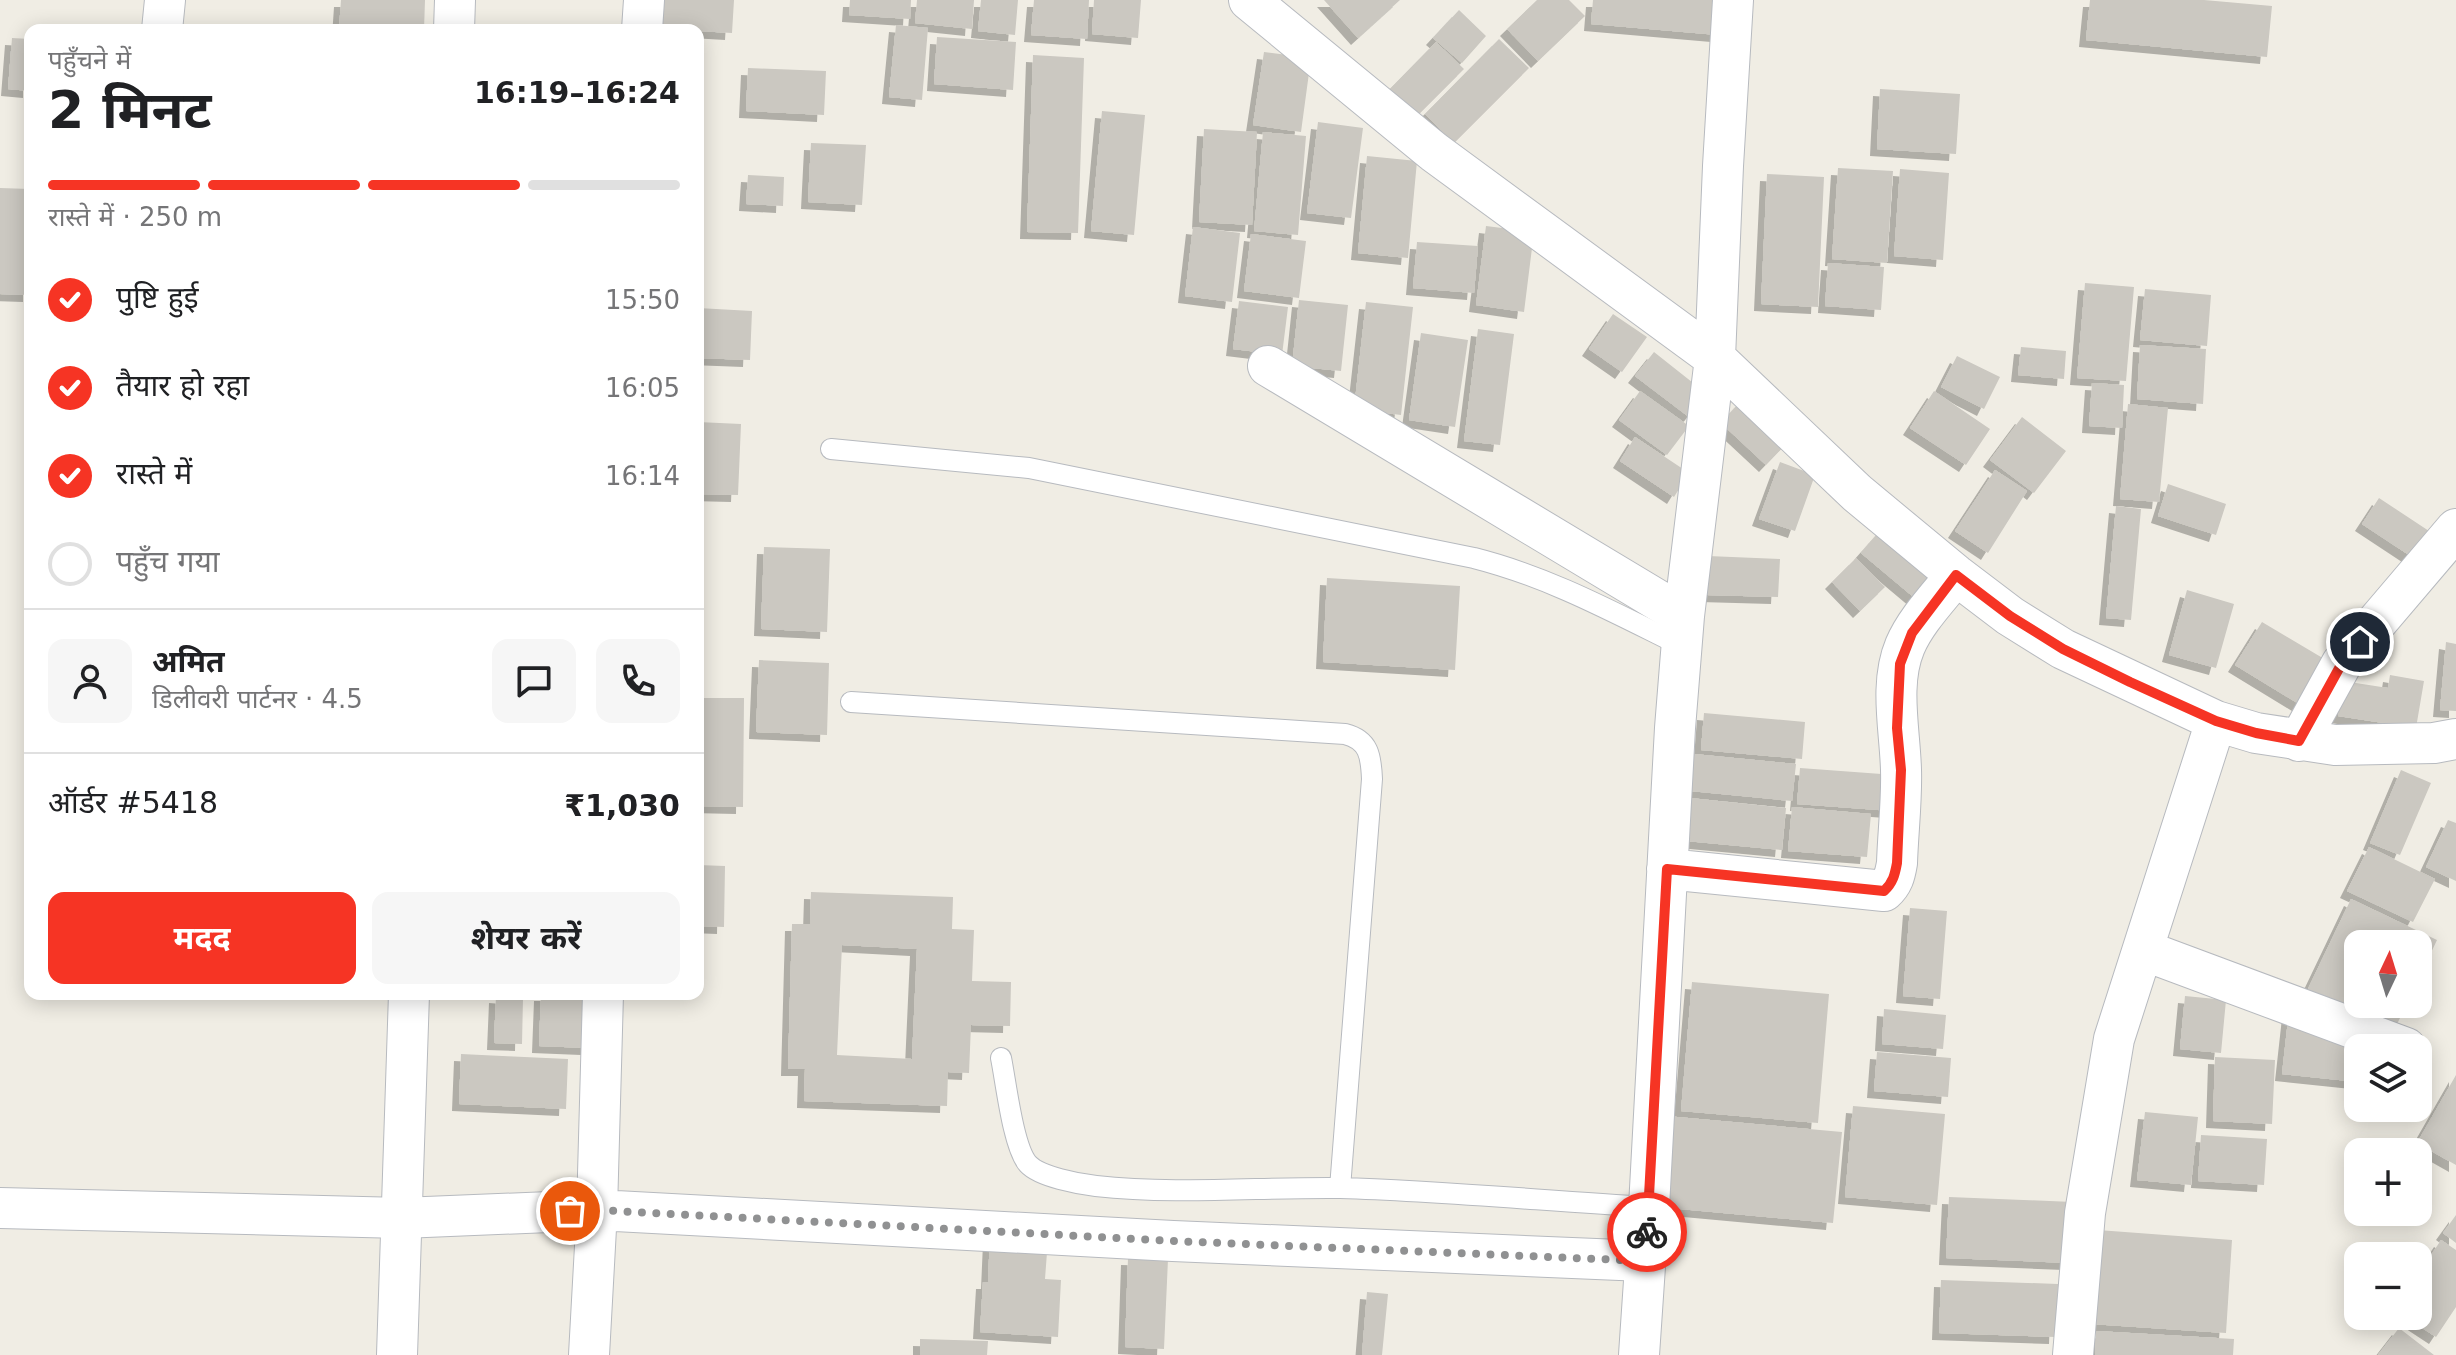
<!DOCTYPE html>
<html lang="hi">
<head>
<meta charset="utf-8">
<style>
  :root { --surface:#fff; --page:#f6f6f6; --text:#202124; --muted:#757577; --line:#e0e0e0; --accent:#f63424 }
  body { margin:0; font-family:"DejaVu Sans","Noto Sans Devanagari",sans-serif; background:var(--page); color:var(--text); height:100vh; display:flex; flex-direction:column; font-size:30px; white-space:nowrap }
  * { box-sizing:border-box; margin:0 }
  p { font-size:26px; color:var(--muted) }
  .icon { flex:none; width:44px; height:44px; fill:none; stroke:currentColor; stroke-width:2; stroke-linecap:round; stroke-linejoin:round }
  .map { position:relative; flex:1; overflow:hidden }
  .details { position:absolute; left:24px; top:24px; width:680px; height:976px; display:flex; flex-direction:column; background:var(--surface); border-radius:16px; box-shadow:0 4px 20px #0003 }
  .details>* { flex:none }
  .needle { width:52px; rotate:4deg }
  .buttons { position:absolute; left:2344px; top:930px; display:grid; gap:16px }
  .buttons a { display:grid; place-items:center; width:88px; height:88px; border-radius:16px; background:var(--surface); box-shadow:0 4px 20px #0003; font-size:40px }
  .pin { position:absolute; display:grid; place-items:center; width:68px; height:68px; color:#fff; margin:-34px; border:4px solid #fff; border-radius:50%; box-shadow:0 2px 8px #0007 }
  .courier { position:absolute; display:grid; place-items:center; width:80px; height:80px; margin:-40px; border:6px solid #f63424; border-radius:50%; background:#fff; color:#222; box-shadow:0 2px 10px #0007 }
  .overview em { font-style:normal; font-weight:700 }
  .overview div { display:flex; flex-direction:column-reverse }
  .overview { display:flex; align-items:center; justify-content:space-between; height:136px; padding:0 24px }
  h1 { font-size:52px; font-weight:700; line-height:60px }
  .bar { display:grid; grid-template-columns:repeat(4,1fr); gap:12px 8px; align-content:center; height:96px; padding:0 24px }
  .bar i { height:10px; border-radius:6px; background:var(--line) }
  .bar .on { background:var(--accent) }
  .bar p { grid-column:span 4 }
  .line { display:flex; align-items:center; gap:20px; padding:0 24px; border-top:2px solid var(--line) }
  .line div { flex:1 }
  .round { display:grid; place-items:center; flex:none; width:84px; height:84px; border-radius:16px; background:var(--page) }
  ol { padding:0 24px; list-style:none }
  li { display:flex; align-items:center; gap:24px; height:88px }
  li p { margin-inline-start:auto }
  li .icon { padding:8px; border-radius:50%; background:var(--accent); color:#fff; stroke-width:4 }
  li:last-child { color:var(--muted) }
  li i { width:44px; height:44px; border:4px solid var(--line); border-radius:50% }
  .button { display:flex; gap:16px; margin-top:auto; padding:16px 24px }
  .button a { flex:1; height:92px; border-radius:16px; background:var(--accent); color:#fff; font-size:32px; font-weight:700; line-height:92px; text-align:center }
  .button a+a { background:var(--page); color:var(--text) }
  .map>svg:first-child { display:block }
</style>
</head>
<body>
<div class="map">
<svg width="2456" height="1355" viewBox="0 0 2456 1355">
  <defs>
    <filter id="shadow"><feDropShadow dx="-7" dy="7" stdDeviation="0" flood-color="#0004"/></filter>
  </defs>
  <rect width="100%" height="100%" fill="#f0ede4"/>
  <path fill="#cbc8c1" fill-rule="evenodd" filter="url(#shadow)" d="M341 0H425L424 30H339Z
    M649 0H734L732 33 648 28Z
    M850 0H911L910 19 849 15Z
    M917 0H974L972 29 915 23Z
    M981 0H1018L1015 35 978 31Z
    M1034 0H1089L1087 39 1031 35Z
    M1094 0H1141L1138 38 1092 34Z
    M1324 0H1400L1358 38Z
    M1537 0H1569L1585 16 1538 61 1507 29Z
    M1593 0H1721L1718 35 1591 24Z
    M2090 0H2204L2272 6 2267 57 2086 40Z
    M1459 10 1486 36 1462 63 1433 38Z
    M896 25 928 28 922 100 889 97Z
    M937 37 1016 42 1013 90 934 84Z
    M12 38 30 39V91L8 89Z
    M1499 39 1529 68 1454 143 1425 114Z
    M1436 42 1464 69 1413 120 1386 93Z
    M1264 52 1311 58 1301 132 1253 125Z
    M1033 55 1084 58 1078 233 1027 232Z
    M748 68 826 71 824 115 746 111Z
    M1880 89 1960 94 1956 154 1877 149Z
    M1102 111 1145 115 1134 235 1091 231Z
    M1318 122 1363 128 1351 218 1307 213Z
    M1204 129 1257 132 1252 225 1199 222Z
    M1263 132 1306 136 1298 235 1254 231Z
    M811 143 866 145 862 205 808 202Z
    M1367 156 1417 161 1408 258 1358 253Z
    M1838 168 1893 171 1887 263 1832 259Z
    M1900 169 1949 173 1943 260 1894 256Z
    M1767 174 1824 177 1818 307 1761 304Z
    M748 175 784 177 783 206 746 204Z
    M0 188 30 189V295L0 294Z
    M1486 226 1534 232 1524 312 1476 305Z
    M1193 227 1240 233 1232 302 1185 296Z
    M1251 234 1306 241 1299 298 1244 291Z
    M1417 242 1478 246 1474 293 1413 288Z
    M1828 263 1884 267 1881 310 1825 306Z
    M2085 283 2134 287 2126 381 2077 378Z
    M2145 289 2211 295 2207 346 2140 340Z
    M1299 300 1348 305 1341 371 1292 366Z
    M1239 301 1288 307 1282 355 1233 349Z
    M1366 302 1413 307 1401 415 1354 409Z
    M698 308 752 311 750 360 698 358Z
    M1613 314 1647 337 1622 372 1589 349Z
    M1478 329 1514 334 1500 445 1464 441Z
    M1421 333 1468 340 1455 427 1409 420Z
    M2140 345 2206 349 2203 404 2137 399Z
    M2021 347 2066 351 2064 379 2018 375Z
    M1654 352 1707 394 1689 417 1635 376Z
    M1957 356 2000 377 1984 409 1941 387Z
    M2092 383 2124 385 2122 428 2089 426Z
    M1640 391 1689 426 1667 455 1619 420Z
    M1934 391 1990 429 1966 465 1910 428Z
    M1745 397 1790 440 1766 465 1721 423Z
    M2128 404 2168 408 2159 502 2120 499Z
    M2022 417 2066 451 2034 493 1990 460Z
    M698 422 741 424 738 495 698 494Z
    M1635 437 1689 473 1674 497 1620 461Z
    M1780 462 1815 475 1795 531 1759 519Z
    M1995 470 2027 491 1988 553 1955 531Z
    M2168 484 2226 504 2216 535 2158 516Z
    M2379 498 2429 531 2412 557 2362 524Z
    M2116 506 2141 509 2131 620 2106 618Z
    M1884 527 1945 579 1923 605 1861 553Z
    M764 547 830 549 827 632 761 629Z
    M1708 556 1780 559 1778 597 1707 595Z
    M1856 558 1885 587 1860 611 1832 582Z
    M1327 578 1460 586 1455 670 1323 662Z
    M2187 590 2234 604 2216 668 2169 655Z
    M2262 622 2326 660 2299 704 2235 665Z
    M2446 642 2456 644V711L2440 710Z
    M759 660 829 663 827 735 756 732Z
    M2390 675 2424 681 2416 728 2338 716 2343 681 2388 688Z
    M698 698H744L743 807 698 806Z
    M1704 713 1805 722 1802 759 1701 750Z
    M1694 754 1796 764 1792 801 1690 791Z
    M1800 768 1895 775 1892 811 1797 804Z
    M2401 770 2431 783 2400 855 2370 843Z
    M1690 798 1786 808 1782 850 1686 841Z
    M1792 807 1871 814 1867 857 1788 851Z
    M2448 820 2456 823V881L2426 867Z
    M2369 847 2435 879 2413 922 2347 891Z
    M698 865 725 866 724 927 698 926Z
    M811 892 953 897 952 929 974 930 972 981 1011 982 1010 1026 971 1025 969 1073 948 1072 947 1106 804 1101 805 1069H788L792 924H810ZM842 945 917 949 912 1059 837 1055Z
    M2351 899 2437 940 2418 980V944H2358V1004H2407L2393 1032 2307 991Z
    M1910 908 1947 911 1940 999 1903 996Z
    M1692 982 1829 994 1818 1123 1681 1111Z
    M541 994H590L588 1048 539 1046Z
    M496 996 523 998 522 1044 494 1043Z
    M2185 996 2226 1000 2221 1053 2180 1049Z
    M1884 1009 1946 1015 1943 1049 1882 1044Z
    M2289 1011 2358 1048V1082L2282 1074Z
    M1877 1052 1951 1058 1948 1097 1874 1091Z
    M461 1054 568 1059 566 1109 459 1104Z
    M2215 1057 2275 1060 2272 1124 2213 1121Z
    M2456 1075V1165L2417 1143Z
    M1853 1106 1945 1114 1937 1205 1845 1197Z
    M2145 1112 2198 1117 2191 1185 2137 1180Z
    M1666 1116 1842 1132 1833 1223 1658 1207Z
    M2201 1135 2267 1139 2264 1185 2198 1181Z
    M1949 1197 2073 1202 2071 1263 1946 1258Z
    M2456 1215V1243L2443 1233Z
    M2098 1230 2232 1240 2226 1333 2091 1324Z
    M990 1236 1048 1239 1045 1279 1061 1280 1058 1337 980 1332 983 1282H988Z
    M2441 1240 2456 1250V1307L2436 1337 2404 1316H2418V1275Z
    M1128 1258 1168 1259 1164 1349 1125 1347Z
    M1941 1280 2058 1284 2056 1337 1939 1333Z
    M1367 1292 1388 1294 1382 1355H1362Z
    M2399 1328 2434 1355H2378Z
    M2096 1331 2234 1339 2233 1355H2095Z
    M920 1339 988 1341 987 1355H920Z"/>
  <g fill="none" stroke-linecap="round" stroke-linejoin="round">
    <defs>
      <path id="service" d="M831 449 1029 468 1474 558C1549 577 1613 612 1682 646
        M851 702 1345 734C1369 740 1371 756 1372 779L1340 1188
        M1001 1058C1006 1082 1013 1147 1028 1164 1040 1177 1079 1184 1096 1186 1177 1195 1259 1187 1340 1188 1443 1191 1546 1201 1649 1207"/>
      <path id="minor" d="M1249 0 1434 152 1715 358 1857 493 1956 575 2010 616 2063 649 2216 721 2256 733 2335 745 2434 743 2456 739
        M162 30 165 0
        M454 30 455 0
        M642 30 644 0
        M1268 366 1684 616
        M2299 741 2342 663 2456 529
        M1667 869 1884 891C1893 883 1895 875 1897 863 1898 832 1902 800 1901 770 1900 730 1889 684 1905 646 1916 620 1939 597 1956 575
        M2143 950 2406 1048
        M0 1208 402 1218 597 1210 1173 1241 1644 1261
        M397 1355 409 994
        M589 1355 597 1210 603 994
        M1639 1355 1649 1207 1675 728 1684 616 1715 358 1723 166 1733 0
        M2073 1355 2085 1213 2114 1039 2216 721"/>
    </defs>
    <use href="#service" stroke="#b7babf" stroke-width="22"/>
    <use href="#minor" stroke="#b7babf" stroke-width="42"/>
    <use href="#service" stroke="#fff" stroke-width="20"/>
    <use href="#minor" stroke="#fff" stroke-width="40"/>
  </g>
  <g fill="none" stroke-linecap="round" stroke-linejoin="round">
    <path stroke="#909192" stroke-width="8" stroke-dasharray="0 14.4" d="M570 1211 597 1210 1173 1241 1644 1261 1647 1232"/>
    <path stroke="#f63424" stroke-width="10" d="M1647 1232 1667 869 1884 891C1893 883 1895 874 1897 863L1901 770 1897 728 1900 664 1912 633 1956 575 2010 616 2063 649 2130 682 2216 721 2256 733 2299 741 2342 663 2360 642"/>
  </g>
</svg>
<div class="buttons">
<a><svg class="needle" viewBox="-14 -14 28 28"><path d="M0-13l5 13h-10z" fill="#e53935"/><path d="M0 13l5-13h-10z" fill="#757577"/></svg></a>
<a><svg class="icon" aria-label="layers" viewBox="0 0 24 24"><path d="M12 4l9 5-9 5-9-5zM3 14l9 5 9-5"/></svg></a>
<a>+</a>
<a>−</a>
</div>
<div class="pin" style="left:570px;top:1211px;background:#ea580c"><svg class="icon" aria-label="bag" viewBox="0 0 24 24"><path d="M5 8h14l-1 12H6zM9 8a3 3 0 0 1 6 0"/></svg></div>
<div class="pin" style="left:2360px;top:642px;background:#1f2937"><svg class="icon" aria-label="home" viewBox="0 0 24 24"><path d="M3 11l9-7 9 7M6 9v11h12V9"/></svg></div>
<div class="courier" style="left:1647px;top:1232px"><svg class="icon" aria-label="bike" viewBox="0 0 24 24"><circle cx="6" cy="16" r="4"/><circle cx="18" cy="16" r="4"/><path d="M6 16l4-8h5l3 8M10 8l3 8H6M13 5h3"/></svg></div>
<section class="details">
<div class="overview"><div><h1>2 मिनट</h1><p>पहुँचने में</p></div><em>16:19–16:24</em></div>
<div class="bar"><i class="on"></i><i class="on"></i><i class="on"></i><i></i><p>रास्ते में · 250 m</p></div>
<ol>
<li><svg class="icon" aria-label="check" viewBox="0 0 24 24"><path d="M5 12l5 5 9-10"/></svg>पुष्टि हुई<p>15:50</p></li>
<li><svg class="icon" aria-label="check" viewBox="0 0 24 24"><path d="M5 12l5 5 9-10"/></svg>तैयार हो रहा<p>16:05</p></li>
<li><svg class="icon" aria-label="check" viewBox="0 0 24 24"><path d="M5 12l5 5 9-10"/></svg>रास्ते में<p>16:14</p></li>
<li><i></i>पहुँच गया</li>
</ol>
<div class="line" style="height:144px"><a class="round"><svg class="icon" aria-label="person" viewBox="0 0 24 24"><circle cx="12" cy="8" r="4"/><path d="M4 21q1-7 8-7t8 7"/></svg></a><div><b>अमित</b><p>डिलीवरी पार्टनर · 4.5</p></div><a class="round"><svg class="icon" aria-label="chat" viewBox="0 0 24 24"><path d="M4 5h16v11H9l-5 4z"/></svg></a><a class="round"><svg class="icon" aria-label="phone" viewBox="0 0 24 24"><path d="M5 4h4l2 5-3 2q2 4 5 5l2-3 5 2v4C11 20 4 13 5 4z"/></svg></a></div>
<div class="line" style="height:104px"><div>ऑर्डर #5418</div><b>₹1,030</b></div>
<div class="button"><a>मदद</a><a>शेयर करें</a></div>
</section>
</div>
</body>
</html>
